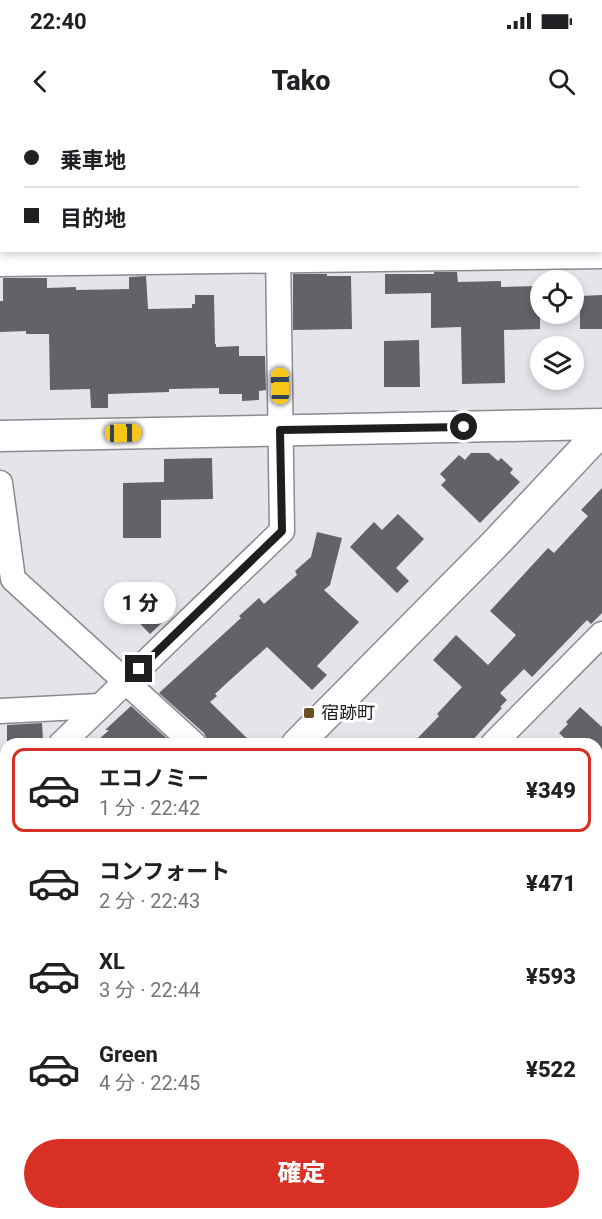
<!DOCTYPE html>
<html lang="ja">
<head>
<meta charset="utf-8">
<style>
  body { margin:0; font-family:Roboto,"Noto Sans JP",sans-serif; background:#f2f2f2; color:#202124; height:100vh; display:flex; flex-direction:column; font-size:22px; white-space:nowrap }
  * { box-sizing:border-box; margin:0 }
  p { font-size:20px; color:#757577 }
  .icon { flex:none; width:33px; height:33px; fill:none; stroke:currentColor; stroke-width:2; stroke-linecap:round; stroke-linejoin:round }
  .map { position:relative; flex:1; overflow:hidden }
  .details { position:absolute; left:0px; top:618px; width:603px; height:482px; display:flex; flex-direction:column; background:#fff; border-radius:18px 18px 0 0; box-shadow:0 3px 9px #0003 }
  .details>* { flex:none }
  .top-card { position:absolute; left:0px; top:0px; width:603px; height:132px; box-shadow:0 3px 9px #0003; display:grid; align-content:center; height:132px; padding:0 24px; background:#fff }
  .fabs { position:absolute; left:530px; top:150px; display:grid; gap:12px }
  .fabs a { display:grid; place-items:center; width:54px; height:54px; border-radius:50%; background:#fff; box-shadow:0 3px 9px #0003; font-size:30px }
  .end { position:absolute; width:27px; height:27px; margin:-14px; border:8px solid #1e1d1f; background:#fff; box-shadow:0 0 0 3px #fff }
  .from { border-radius:50% }
  .bubble { position:absolute; height:42px; border-radius:21px; background:#fff; box-shadow:0 3px 9px #0003; font-size:20px; font-weight:800; line-height:42px; text-align:center }
  .car { position:absolute; width:18px; height:36px; margin:-18px -9px; border-radius:8px; box-shadow:0 0 4px 2px #0007; background:linear-gradient(#f5c518 24%,#345 0 40%,#f5c518 0 76%,#345 0 86%,#f5c518 0) }
  .top-card b { display:flex; align-items:center; gap:21px; height:57px; font-size:22px }
  .top-card b+b { border-top:2px solid #e0e0e0 }
  .top-card i { width:15px; height:15px; background:#202124 }
  ul { padding:10px 0 0; list-style:none }
  li { display:flex; align-items:center; gap:18px; height:84px; margin:0 12px 9px; padding:0 12px; border:3px solid transparent; border-radius:12px }
  li div { flex:1 }
  li b { display:block; font-size:22px }
  li em { font-style:normal; font-weight:800 }
  li.on { border-color:#d93025 }
  li>.icon { width:54px; height:54px; stroke-width:1.5 }
  .action { display:flex; gap:12px; margin-top:auto; padding:12px 24px }
  .action a { flex:1; height:69px; border-radius:36px; background:#d93025; color:#fff; font-size:24px; font-weight:800; line-height:69px; text-align:center }
  .status { display:flex; justify-content:space-between; align-items:center; height:42px; padding:0 30px; background:#fff; direction:ltr }
  .status svg { height:16px; fill:currentColor }
  header { display:flex; justify-content:space-between; align-items:center; height:78px; padding:0 24px; background:#fff; font-size:27px; font-weight:800 }
  .map>svg:first-child { display:block }
  .building { fill:#646268 }
  .lines { fill:none; stroke-linecap:round; stroke-linejoin:round }
  .minor-casing { stroke:#8c8a90; stroke-width:27 }
  .tertiary-casing { stroke:#8c8a90; stroke-width:33 }
  .minor { stroke:#fff; stroke-width:24 }
  .tertiary { stroke:#fff; stroke-width:30 }
  .route { stroke:#1e1d1f; stroke-width:8 }
  .poi-dot { fill:#6a5122; stroke:#fff; stroke-width:2 }
  .labels { text-anchor:middle; stroke-width:6; stroke-linejoin:round; paint-order:stroke }
  .poi-label { font-size:18px; fill:#1e1d1f; stroke:#fff; text-anchor:start }
</style>
</head>
<body>
<div class="status"><b>22:40</b><svg viewBox="0 0 49 12"><path d="M0 12V9h3v3zM5 12V6h3v6zM10 12V3h3v9zM15 12V0h3v12zM26 1h20v11H26zM47 4h2v5h-2z"/></svg></div>
<header><svg class="icon" aria-label="back" viewBox="0 0 24 24"><path d="M15 5l-7 7 7 7"/></svg>Tako<svg class="icon" aria-label="search" viewBox="0 0 24 24"><circle cx="10" cy="10" r="6"/><path d="M15 15l6 6"/></svg></header>
<div class="map">
<svg width="602" height="1099" viewBox="0 0 602 1099">
  <rect width="100%" height="100%" fill="#e6e4ea"/>
  <g class="building">
    <path d="M434,152H457L458,162L501,161V167L540,166V209L504,210L505,263L462,264L461,207L431,208V173L385,174V154H434Z"/>
    <path d="M293,154H327V156H351L352,209L293,210Z"/>
    <path d="M146,156L148,189L192,188V184H195V175H214L215,224H216V227L239,226V236H265L266,270L259,271V280L242,281V274H219V268L169,269V272L108,274V288H91L90,269L50,270L49,214H26V211L0,212V181H3V158H47V168L76,167V170L129,169V157Z"/>
    <path d="M602,175V209H580V176Z"/>
    <path d="M419,220L420,267H384V221Z"/>
    <path d="M471,333H489L498,341L501,338L513,349L510,353L520,362L480,403L441,365L446,360L440,354L459,335L465,340Z"/>
    <path d="M212,338L213,379L161,380V418H123V363L164,362V339Z"/>
    <path d="M602,368V493L591,504L587,500L532,557L524,549L500,573L507,580L500,587L502,588L469,624H412L439,596L437,594L462,567L433,540L456,515L488,545L516,515L490,491L548,428L554,433L588,396L581,390Z"/>
    <path d="M398,394L424,419L396,448L409,461L397,473L350,427L374,402L382,410Z"/>
    <path d="M317,412L342,418L330,465L324,470L359,502L317,546L327,555L312,570L267,527L229,561L215,574L217,576L210,582L253,624H208L207,619L204,613L159,573L241,498L239,496L259,478L264,484L297,455L295,451L311,437Z"/>
    <path d="M143,471L168,497L150,514L125,488Z"/>
    <path d="M131,586L173,624H94L109,610H105Z"/>
    <path d="M580,587L602,607V630L597,624L589,618L584,624H571L559,613L568,604L566,602Z"/>
    <path d="M42,603L43,620L7,621V605Z"/>
  </g>
  <g class="lines">
    <g class="minor-casing">
      <g id="minor">
        <path d="M277,0V2"/>
        <path d="M0,7H2"/>
        <path d="M0,144L602,136"/>
        <path d="M0,363L13,459L194,624"/>
        <path d="M0,591L100,586"/>
        <path d="M61,624L282,411L278,130"/>
        <path d="M493,624L602,514"/>
        <path d="M0,682L6,676"/>
        <path d="M597,701L602,695"/>
        <path d="M597,879L602,873"/>
        <path d="M597,984L602,989"/>
        <path d="M0,1040L6,1045"/>
        <path d="M60,1094L66,1099"/>
        <path d="M17,1099L22,1094"/>
        <path d="M212,1099L218,1094"/>
        <path d="M395,1099L400,1094"/>
      </g>
    </g>
    <g class="tertiary-casing">
      <g id="tertiary">
        <path d="M0,316L602,304"/>
        <path d="M297,624L494,425L602,310"/>
        <path d="M0,905L6,900"/>
      </g>
    </g>
    <use href="#minor" class="minor"/>
    <use href="#tertiary" class="tertiary"/>
  </g>
  <g class="lines">
    <path class="route" d="M139,549L282,411L280,310L464,307"/>
  </g>
  <rect class="poi-dot" x="303" y="587" width="12" height="12" rx="3"/>
  <g class="labels">
    <g class="poi-label">
      <text x="321" y="599">宿跡町</text>
    </g>
  </g>
</svg>
<div class="fabs">
<a><svg class="icon" aria-label="locate" viewBox="0 0 24 24"><circle cx="12" cy="12" r="6"/><path d="M12 2v4M12 18v4M2 12h4M18 12h4"/></svg></a>
<a><svg class="icon" aria-label="layers" viewBox="0 0 24 24"><path d="M12 4l9 5-9 5-9-5zM3 14l9 5 9-5"/></svg></a>
</div>
<i class="end from" style="left:464px;top:307px"></i>
<i class="end" style="left:139px;top:549px"></i>
<div class="bubble" style="left:104px;top:462px;width:72px">1 分</div>
<i class="car" style="left:280px;top:266px;rotate:359deg"></i>
<i class="car" style="left:123px;top:313px;rotate:89deg"></i>
<div class="top-card">
<b><i class="from"></i>乗車地</b>
<b><i></i>目的地</b>
</div>
<section class="details">
<ul>
<li class="on"><svg class="icon" aria-label="car" viewBox="0 0 24 24"><path d="M5 17H2v-5l4-1 3-4h7l3 4 3 1v5h-3M9 17h6M6 11h13"/><circle cx="7" cy="17" r="2"/><circle cx="17" cy="17" r="2"/></svg><div><b>エコノミー</b><p>1 分 · 22:42</p></div><em>¥349</em></li>
<li><svg class="icon" aria-label="car" viewBox="0 0 24 24"><path d="M5 17H2v-5l4-1 3-4h7l3 4 3 1v5h-3M9 17h6M6 11h13"/><circle cx="7" cy="17" r="2"/><circle cx="17" cy="17" r="2"/></svg><div><b>コンフォート</b><p>2 分 · 22:43</p></div><em>¥471</em></li>
<li><svg class="icon" aria-label="car" viewBox="0 0 24 24"><path d="M5 17H2v-5l4-1 3-4h7l3 4 3 1v5h-3M9 17h6M6 11h13"/><circle cx="7" cy="17" r="2"/><circle cx="17" cy="17" r="2"/></svg><div><b>XL</b><p>3 分 · 22:44</p></div><em>¥593</em></li>
<li><svg class="icon" aria-label="car" viewBox="0 0 24 24"><path d="M5 17H2v-5l4-1 3-4h7l3 4 3 1v5h-3M9 17h6M6 11h13"/><circle cx="7" cy="17" r="2"/><circle cx="17" cy="17" r="2"/></svg><div><b>Green</b><p>4 分 · 22:45</p></div><em>¥522</em></li>
</ul>
<div class="action"><a>確定</a></div>
</section>
</div>
</body>
</html>
